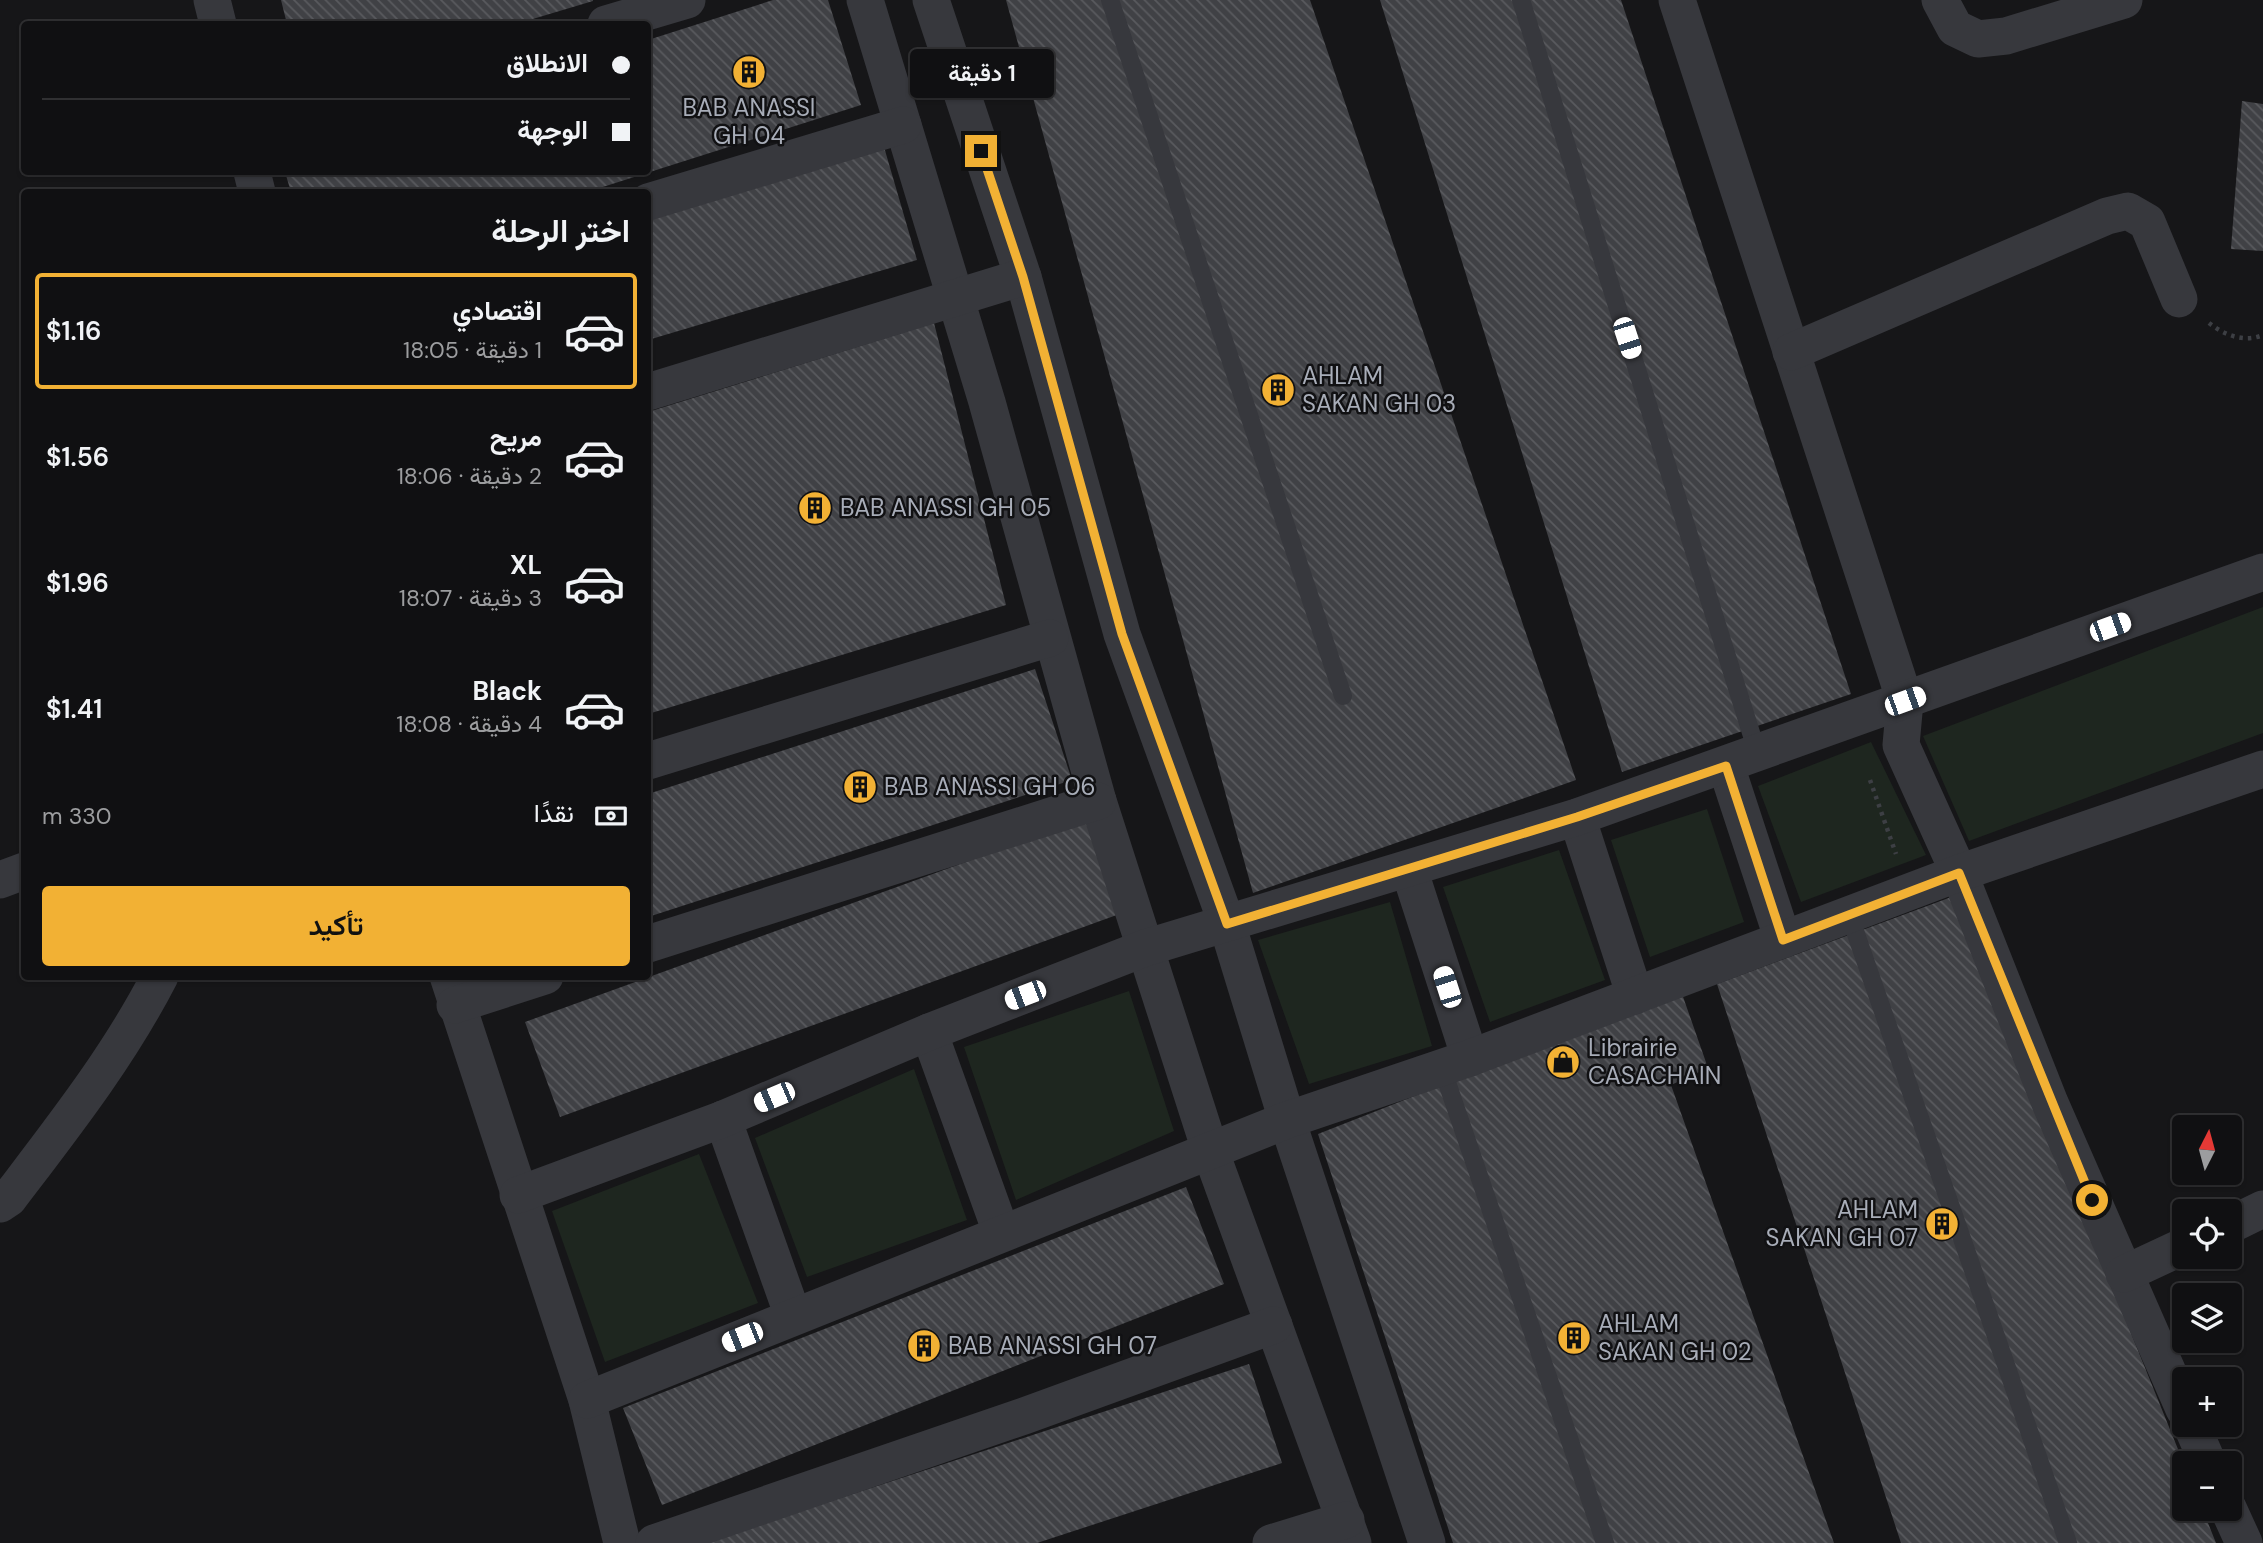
<!DOCTYPE html>
<html lang="ar">
<head>
<meta charset="utf-8">
<style>
  body { margin:0; font-family:"DM Sans",Vazirmatn,sans-serif; background:#19191b; color:#f1f3f6; direction:rtl; height:100vh; display:flex; flex-direction:column; font-size:26px; white-space:nowrap }
  * { box-sizing:border-box; margin:0 }
  p { font-size:23px; color:#9c9d9f }
  .icon { flex:none; width:38px; height:38px; fill:none; stroke:currentColor; stroke-width:2; stroke-linecap:round; stroke-linejoin:round }
  .map { position:relative; flex:1; overflow:hidden; direction:ltr }
  .drawer { position:absolute; left:21px; top:189px; width:630px; height:791px; display:flex; flex-direction:column; background:#101012; border-radius:7px; box-shadow:0 2px 5px #0004,0 0 0 2px #303032; direction:rtl }
  .drawer>* { flex:none }
  .guide { position:absolute; left:21px; top:21px; width:630px; height:154px; border-radius:7px; box-shadow:0 2px 5px #0004,0 0 0 2px #303032; direction:rtl; display:grid; align-content:center; height:154px; padding:0 21px; background:#101012 }
  .needle { width:46px; rotate:6deg }
  .controls { position:absolute; left:2172px; top:1115px; display:grid; gap:14px }
  .controls a { display:grid; place-items:center; width:70px; height:70px; border-radius:7px; background:#101012; box-shadow:0 2px 5px #0004,0 0 0 2px #303032; font-size:35px }
  .end { position:absolute; width:32px; height:32px; margin:-16px; border:9px solid #f2b134; background:#111; box-shadow:0 0 0 4px #111 }
  .from { border-radius:50% }
  .bubble { position:absolute; height:49px; border-radius:7px; background:#101012; box-shadow:0 2px 5px #0004,0 0 0 2px #303032; font-size:23px; font-weight:600; line-height:49px; text-align:center; direction:rtl }
  .car { position:absolute; width:21px; height:42px; margin:-21px -10px; border-radius:9px; box-shadow:0 0 5px 2px #0007; background:linear-gradient(#fff 24%,#345 0 40%,#fff 0 76%,#345 0 86%,#fff 0) }
  .guide b { display:flex; align-items:center; gap:24px; height:66px; font-size:26px }
  .guide b+b { border-top:2px solid #303032 }
  .guide i { width:18px; height:18px; background:#f1f3f6 }
  ul { padding:0; list-style:none }
  li { display:flex; align-items:center; gap:21px; height:116px; margin:0 14px 10px; padding:0 7px; border:4px solid transparent; border-radius:7px }
  li div { flex:1 }
  li b { display:block; font-size:26px }
  li em { font-style:normal; font-weight:600 }
  li.on { border-color:#f2b134 }
  li>.icon { width:63px; height:63px; stroke-width:1.5 }
  h2 { padding:0 21px; font-size:32px; line-height:84px }
  .pay { display:flex; align-items:center; gap:18px; height:77px; padding:0 21px; font-size:26px }
  .pay p { margin-inline-start:auto }
  .action { display:flex; gap:14px; margin-top:auto; padding:14px 21px }
  .action a { flex:1; height:80px; border-radius:7px; background:#f2b134; color:#111; font-size:28px; font-weight:600; line-height:80px; text-align:center }
  .map>svg:first-child { display:block }
  .green { fill:#1e261f }
  .building { fill:url(#building-back-hatch) }
  .lines { fill:none; stroke-linecap:round; stroke-linejoin:round }
  .path { stroke:#3d3f44; stroke-width:4.5; stroke-dasharray:3.5 5; stroke-linecap:butt }
  .service { stroke:#37383d; stroke-width:18 }
  .minor { stroke:#37383d; stroke-width:37 }
  .route { stroke:#f2b134; stroke-width:9 }
  .labels { text-anchor:middle; stroke-width:5; stroke-linejoin:round; paint-order:stroke }
  .poi-label { font-size:24px; fill:#a8adb8; stroke:#111113; text-anchor:start }
</style>
</head>
<body>
<div class="map">
<svg width="2263" height="1543" viewBox="0 0 2263 1543">
  <defs>
    <pattern id="building-back-hatch" width="6" height="6" patternUnits="userSpaceOnUse" patternTransform="scale(1.75)"><rect width="6" height="6" fill="#404145"/><path d="M-1 5l2 2M0 0l6 6M5-1l2 2" fill="none" stroke="#595a5e"/></pattern>
  </defs>
  <rect width="100%" height="100%" fill="#161618"/>
  <g class="green">
    <path d="M2263,607V733L1969,841L1923,736Z"/>
    <path d="M1871,742L1926,855L1801,902L1758,786Z"/>
    <path d="M1707,809L1744,922L1650,957L1611,840Z"/>
    <path d="M1559,850L1605,980L1490,1022L1443,887Z"/>
    <path d="M1390,902L1432,1046L1309,1084L1258,940Z"/>
    <path d="M1129,991L1174,1131L1016,1200L964,1047Z"/>
    <path d="M914,1069L967,1220L807,1277L755,1138Z"/>
    <path d="M699,1154L758,1303L605,1362L552,1211Z"/>
  </g>
  <g class="building">
    <path d="M281,0H593V1L516,24H287Z"/>
    <path d="M773,0H828L861,105L587,192H291L285,172H648V40Z"/>
    <path d="M1006,0H1310L1576,780L1253,893Z"/>
    <path d="M1380,0H1621L1851,694L1622,772Z"/>
    <path d="M2242,101L2263,104V251L2231,249Z"/>
    <path d="M884,147L917,260L648,340V217Z"/>
    <path d="M934,323L1006,605L648,714V412Z"/>
    <path d="M1035,669L1072,780L648,917V794Z"/>
    <path d="M1090,817L1125,912L560,1117L525,1022Z"/>
    <path d="M1954,896L2184,1464V1508H2202L2216,1543H1901L1717,984Z"/>
    <path d="M1681,991L1708,1068L1671,1085L1834,1543H1453L1318,1134Z"/>
    <path d="M1186,1187L1224,1284L662,1505L623,1408Z"/>
    <path d="M1249,1364L1282,1463L1037,1543H703Z"/>
  </g>
  <g class="lines">
    <g class="path">
      <path d="M2209,323C2224,335 2244,343 2263,335"/>
      <path d="M1870,780L1896,854"/>
    </g>
    <g class="service">
      <path d="M1110,0L1343,696"/>
      <path d="M1521,0L1758,755"/>
      <path d="M1849,914L2068,1543"/>
      <path d="M1442,1068L1605,1543"/>
    </g>
    <g class="minor">
      <path d="M212,0L218,24"/>
      <path d="M865,0L987,402L1098,801L1210,1150L1353,1543"/>
      <path d="M931,0L1023,277L1122,634L1227,924L1287,1120L1427,1543"/>
      <path d="M1677,0L1905,701L1901,745L1959,873L2050,1103L2184,1409"/>
      <path d="M1940,0L1955,28L1978,39L2006,36L2124,0"/>
      <path d="M606,24L687,0"/>
      <path d="M252,172L257,192"/>
      <path d="M648,202L903,125"/>
      <path d="M1791,352L2107,216L2128,211L2147,222L2179,299"/>
      <path d="M648,392L1023,277"/>
      <path d="M648,761L1050,638"/>
      <path d="M1726,766L1783,940"/>
      <path d="M1577,817L1635,996"/>
      <path d="M1409,869L1470,1058"/>
      <path d="M0,880L24,871"/>
      <path d="M648,944L1098,801"/>
      <path d="M448,976L587,1400L622,1543"/>
      <path d="M455,1005L545,976"/>
      <path d="M929,1032L1001,1232"/>
      <path d="M723,1119L793,1316"/>
      <path d="M518,1195L723,1119L929,1032L1145,948L1577,817L2263,572"/>
      <path d="M0,1204L9,1198C63,1127 119,1056 160,976"/>
      <path d="M2230,1225L2263,1209"/>
      <path d="M2124,1274L2184,1246"/>
      <path d="M587,1400L1287,1120L1470,1058L1959,873L2263,769"/>
      <path d="M2191,1424L2208,1463"/>
      <path d="M2228,1508L2244,1543"/>
      <path d="M654,1543L1024,1416L1274,1325"/>
      <path d="M1271,1543L1346,1520"/>
    </g>
  </g>
  <g class="lines">
    <path class="route" d="M981,151L1023,277L1122,634L1227,924L1577,817L1726,766L1783,940L1959,873L2092,1200"/>
  </g>
  <defs>
    <g id="building-disc" transform="scale(1.75)"><circle r="9.5" fill="#f2b134" stroke="#111113"/><path d="M-4-6H4V6H1V3H-1V6H-4ZM-2.5-4.3h1.7v1.8h-1.7ZM.8-4.3h1.7v1.8H.8ZM-2.5-1h1.7V.8h-1.7ZM.8-1h1.7V.8H.8Z" fill="#111"/></g>
    <g id="shop-disc" transform="scale(1.75)"><circle r="9.5" fill="#f2b134" stroke="#111113"/><path d="M-5-2.5h2.3a2.7 3.5 0 0 1 5.4 0H5L5.5 6h-11ZM-1.5-2.5h3a1.5 2.3 0 0 0-3 0Z" fill="#111"/></g>
  </defs>
  <g fill-rule="evenodd">
    <use href="#building-disc" x="749" y="72"/>
    <use href="#building-disc" x="1278" y="390"/>
    <use href="#building-disc" x="815" y="508"/>
    <use href="#building-disc" x="860" y="787"/>
    <use href="#shop-disc" x="1563" y="1062"/>
    <use href="#building-disc" x="1942" y="1224"/>
    <use href="#building-disc" x="1574" y="1338"/>
    <use href="#building-disc" x="924" y="1346"/>
  </g>
  <g class="labels">
    <g class="poi-label">
      <text x="749" y="116" text-anchor="middle">BAB ANASSI<tspan x="749" dy="28">GH 04</tspan></text>
      <text x="1302" y="384">AHLAM<tspan x="1302" dy="28">SAKAN GH 03</tspan></text>
      <text x="840" y="516">BAB ANASSI GH 05</text>
      <text x="884" y="795">BAB ANASSI GH 06</text>
      <text x="1588" y="1056">Librairie<tspan x="1588" dy="28">CASACHAIN</tspan></text>
      <text x="1918" y="1218" text-anchor="end">AHLAM<tspan x="1918" dy="28">SAKAN GH 07</tspan></text>
      <text x="1598" y="1332">AHLAM<tspan x="1598" dy="28">SAKAN GH 02</tspan></text>
      <text x="948" y="1354">BAB ANASSI GH 07</text>
    </g>
  </g>
</svg>
<div class="controls">
<a><svg class="needle" viewBox="-14 -14 28 28"><path d="M0-13l5 13h-10z" fill="#e53935"/><path d="M0 13l5-13h-10z" fill="#9c9d9f"/></svg></a>
<a><svg class="icon" aria-label="locate" viewBox="0 0 24 24"><circle cx="12" cy="12" r="6"/><path d="M12 2v4M12 18v4M2 12h4M18 12h4"/></svg></a>
<a><svg class="icon" aria-label="layers" viewBox="0 0 24 24"><path d="M12 4l9 5-9 5-9-5zM3 14l9 5 9-5"/></svg></a>
<a>+</a>
<a>−</a>
</div>
<i class="end from" style="left:2092px;top:1200px"></i>
<i class="end" style="left:981px;top:151px"></i>
<div class="bubble" style="left:910px;top:49px;width:144px">1 دقيقة</div>
<i class="car" style="left:1627px;top:338px;rotate:162deg"></i>
<i class="car" style="left:2110px;top:627px;rotate:70deg"></i>
<i class="car" style="left:1905px;top:701px;rotate:70deg"></i>
<i class="car" style="left:1447px;top:987px;rotate:342deg"></i>
<i class="car" style="left:1025px;top:995px;rotate:249deg"></i>
<i class="car" style="left:774px;top:1097px;rotate:247deg"></i>
<i class="car" style="left:742px;top:1337px;rotate:248deg"></i>
<div class="guide">
<b><i class="from"></i>الانطلاق</b>
<b><i></i>الوجهة</b>
</div>
<section class="drawer">
<h2>اختر الرحلة</h2>
<ul>
<li class="on"><svg class="icon" aria-label="car" viewBox="0 0 24 24"><path d="M5 17H2v-5l4-1 3-4h7l3 4 3 1v5h-3M9 17h6M6 11h13"/><circle cx="7" cy="17" r="2"/><circle cx="17" cy="17" r="2"/></svg><div><b>اقتصادي</b><p>1 دقيقة · 18:05</p></div><em>$1.16</em></li>
<li><svg class="icon" aria-label="car" viewBox="0 0 24 24"><path d="M5 17H2v-5l4-1 3-4h7l3 4 3 1v5h-3M9 17h6M6 11h13"/><circle cx="7" cy="17" r="2"/><circle cx="17" cy="17" r="2"/></svg><div><b>مريح</b><p>2 دقيقة · 18:06</p></div><em>$1.56</em></li>
<li><svg class="icon" aria-label="car" viewBox="0 0 24 24"><path d="M5 17H2v-5l4-1 3-4h7l3 4 3 1v5h-3M9 17h6M6 11h13"/><circle cx="7" cy="17" r="2"/><circle cx="17" cy="17" r="2"/></svg><div><b>XL</b><p>3 دقيقة · 18:07</p></div><em>$1.96</em></li>
<li><svg class="icon" aria-label="car" viewBox="0 0 24 24"><path d="M5 17H2v-5l4-1 3-4h7l3 4 3 1v5h-3M9 17h6M6 11h13"/><circle cx="7" cy="17" r="2"/><circle cx="17" cy="17" r="2"/></svg><div><b>Black</b><p>4 دقيقة · 18:08</p></div><em>$1.41</em></li>
</ul>
<div class="pay"><svg class="icon" aria-label="cash" viewBox="0 0 24 24"><path d="M3 7h18v10H3z"/><circle cx="12" cy="12" r="2"/></svg>نقدًا<p>330 m</p></div>
<div class="action"><a>تأكيد</a></div>
</section>
</div>
</body>
</html>
